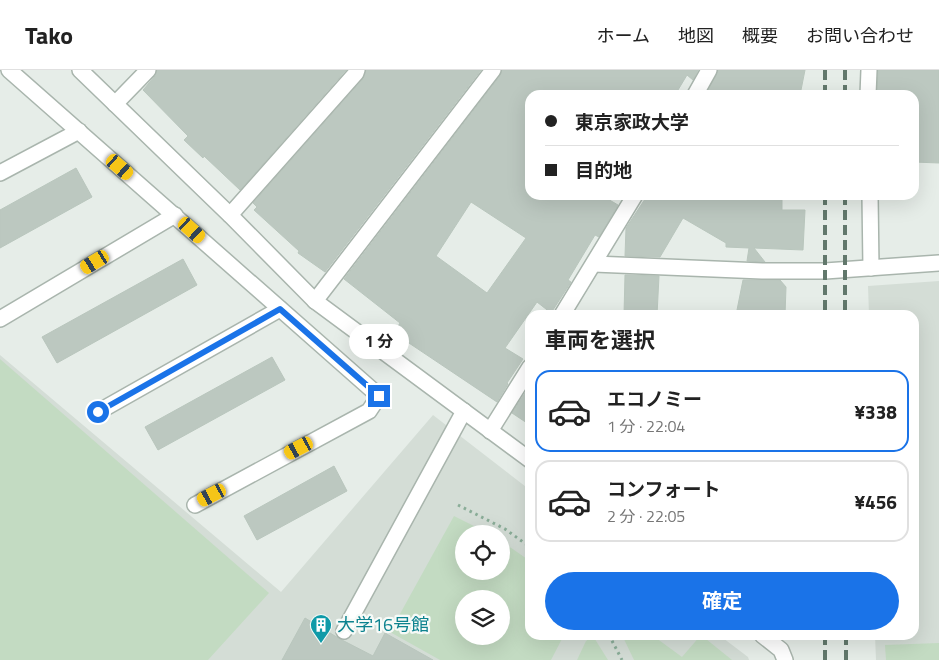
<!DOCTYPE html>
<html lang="ja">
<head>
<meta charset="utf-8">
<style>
  body { margin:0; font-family:"Titillium Web","Noto Sans JP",sans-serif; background:#f2f2f2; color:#222; height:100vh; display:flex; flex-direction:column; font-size:19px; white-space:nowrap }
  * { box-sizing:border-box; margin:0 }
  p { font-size:16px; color:#767676 }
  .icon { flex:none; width:28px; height:28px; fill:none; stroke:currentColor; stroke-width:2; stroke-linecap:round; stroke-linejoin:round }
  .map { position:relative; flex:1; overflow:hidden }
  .panel { position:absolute; left:525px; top:240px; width:394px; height:330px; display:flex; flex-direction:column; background:#fff; border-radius:15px; box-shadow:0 5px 20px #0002 }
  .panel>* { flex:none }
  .guide { position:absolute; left:525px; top:20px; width:394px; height:110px; border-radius:15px; box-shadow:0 5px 20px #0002; display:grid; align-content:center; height:110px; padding:0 20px; background:#fff }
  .fabs { position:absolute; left:455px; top:455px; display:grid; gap:10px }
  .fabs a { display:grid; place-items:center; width:55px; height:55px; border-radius:50%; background:#fff; box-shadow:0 5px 20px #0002; font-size:25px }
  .end { position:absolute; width:22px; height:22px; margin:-11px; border:6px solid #1a73e8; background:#fff; box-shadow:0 0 0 2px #fff }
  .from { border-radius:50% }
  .bubble { position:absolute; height:35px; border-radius:18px; background:#fff; box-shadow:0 5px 20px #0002; font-size:16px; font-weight:700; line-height:35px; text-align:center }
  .car { position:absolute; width:15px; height:30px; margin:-15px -8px; border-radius:6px; box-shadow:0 0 4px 1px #0007; background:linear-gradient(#f5c518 24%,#345 0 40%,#f5c518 0 76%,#345 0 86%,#f5c518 0) }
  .guide b { display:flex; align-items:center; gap:18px; height:48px; font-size:19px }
  .guide b+b { border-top:1px solid #e0e0e0 }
  .guide i { width:12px; height:12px; background:#222 }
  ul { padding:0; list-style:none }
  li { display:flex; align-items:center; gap:15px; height:82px; margin:0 10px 8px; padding:0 10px; border:2px solid #e0e0e0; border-radius:15px }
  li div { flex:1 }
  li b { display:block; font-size:19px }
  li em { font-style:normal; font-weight:700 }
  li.selected { border-color:#1a73e8 }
  li>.icon { width:45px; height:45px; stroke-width:1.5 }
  h2 { padding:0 20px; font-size:22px; line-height:60px }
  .button { display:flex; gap:10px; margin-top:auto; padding:10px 20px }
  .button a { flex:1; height:58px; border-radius:30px; background:#1a73e8; color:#fff; font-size:20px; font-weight:700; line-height:58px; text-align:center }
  header { display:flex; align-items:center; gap:30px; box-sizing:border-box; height:70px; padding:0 25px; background:#fff; border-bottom:1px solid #e0e0e0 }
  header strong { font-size:24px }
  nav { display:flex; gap:28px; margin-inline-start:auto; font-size:18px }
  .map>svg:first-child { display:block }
  .built { fill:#d4ddd6; fill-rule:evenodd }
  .green { fill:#c3dbc2; fill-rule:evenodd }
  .building { fill:#bcc8c0; stroke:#b9c6bd; fill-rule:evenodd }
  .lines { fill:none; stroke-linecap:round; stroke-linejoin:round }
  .service-casing { stroke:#a9b5ad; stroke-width:18 }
  .minor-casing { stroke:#a9b5ad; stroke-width:18 }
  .path { stroke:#8aad98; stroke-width:3; stroke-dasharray:2.5 4; stroke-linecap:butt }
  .service { stroke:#fff; stroke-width:15 }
  .minor { stroke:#fff; stroke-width:15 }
  .rail { stroke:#62786c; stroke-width:4; stroke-dasharray:10 5; stroke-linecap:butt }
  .route { stroke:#1a73e8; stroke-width:6 }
  .labels { text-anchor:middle; stroke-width:4.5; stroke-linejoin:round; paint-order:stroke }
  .culture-label { font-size:18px; fill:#0d838f; stroke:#f6faf7; text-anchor:start }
</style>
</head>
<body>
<header>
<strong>Tako</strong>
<nav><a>ホーム</a><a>地図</a><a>概要</a><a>お問い合わせ</a></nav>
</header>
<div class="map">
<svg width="939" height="590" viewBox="0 0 939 590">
  <rect width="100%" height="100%" fill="#e6ede8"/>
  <g class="built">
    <path d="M939,211V590H876L875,565H914V245H869L868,216Z"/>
    <path d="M0,285L281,522L433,345L530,420V565H719L748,587L749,590H0ZM464,464H501V501H464ZM464,529H501V566H464Z"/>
  </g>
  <g class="green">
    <path d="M0,289L269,523L208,590H0Z"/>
    <path d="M454,446L490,464H464V501H501V471L530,491V565H564L551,590H440L390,562ZM464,529H501V566H464Z"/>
    <path d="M622,565H652L682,587L701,565L732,590H634Z"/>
    <path d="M593,566L608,590H577L586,571Z"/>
    <path d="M939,573V590H886L885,575Z"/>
  </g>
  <g class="building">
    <path d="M157,0H346L240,120L204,86L203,88L184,70L188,66L143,20L155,6Z"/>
    <path d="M366,0H481L325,202L298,183L299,181L254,140L257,137L253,133L363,9Z"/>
    <path d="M502,0H698L693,10L687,5L675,25H530V125H601L618,135L599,167L595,165L568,210L571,212L551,243L537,232L505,278L523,289L507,313L508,314L497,332L394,263L400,253L344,209L500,6ZM471,132L526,168L487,223L436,186Z"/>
    <path d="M718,0H805L800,25H715L708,20Z"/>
    <path d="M878,0H939V93L914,92V25H877Z"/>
    <path d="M76,98L92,127L0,178V140Z"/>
    <path d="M644,125H734L782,129V140H805L803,180L754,178L765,192L747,191L749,178L726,177V173L683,148L660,187L625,186L626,158L647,126Z"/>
    <path d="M183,189L197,215L57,293L42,267Z"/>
    <path d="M625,205L659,206L657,245H624Z"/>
    <path d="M743,210H780L786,217L785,245H736Z"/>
    <path d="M272,287L285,310L158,380L145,357Z"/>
    <path d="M525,323L530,325V355L512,343Z"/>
    <path d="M334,396L347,421L257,470L244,446Z"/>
    <path d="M305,548L340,569L373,586L385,563L433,590H282Z"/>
  </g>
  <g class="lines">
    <g class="service-casing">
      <g id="service">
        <path d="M9,0L379,326L369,341L195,435"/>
        <path d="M868,25L869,0"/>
        <path d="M115,34L148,0"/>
        <path d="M0,103L79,61"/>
        <path d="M870,125L871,198"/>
        <path d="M230,145L356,3L357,0"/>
        <path d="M315,231L493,0"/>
        <path d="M0,249L175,145"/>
        <path d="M98,342L280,239"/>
        <path d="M344,561L464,341"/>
      </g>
    </g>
    <g class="minor-casing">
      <g id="minor">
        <path d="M80,0L230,145L315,231L530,390"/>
        <path d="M695,25L709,0"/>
        <path d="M594,194L762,201H825L939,193"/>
        <path d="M562,245L635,125"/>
        <path d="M490,361L530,297"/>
        <path d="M762,565L781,580L785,590"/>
      </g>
    </g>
    <g class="path">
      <path d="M458,435L505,459L530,477"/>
      <path d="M609,565L622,590"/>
    </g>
    <use href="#service" class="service"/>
    <use href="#minor" class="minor"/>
    <g class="rail">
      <path d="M825,0V25"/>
      <path d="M845,0V25"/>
      <path d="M825,125V245"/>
      <path d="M845,125V245"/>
      <path d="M846,565V590"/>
      <path d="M825,590V565"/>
    </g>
  </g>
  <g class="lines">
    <path class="route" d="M98,342L280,239L379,326"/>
  </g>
  <defs>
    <g id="building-pin" transform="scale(1.125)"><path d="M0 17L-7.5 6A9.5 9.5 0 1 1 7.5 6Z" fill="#0f9aa8" stroke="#f6faf7"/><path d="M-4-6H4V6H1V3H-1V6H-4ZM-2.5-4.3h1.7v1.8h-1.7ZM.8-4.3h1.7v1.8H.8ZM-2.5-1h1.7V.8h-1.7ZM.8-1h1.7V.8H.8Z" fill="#fff"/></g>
  </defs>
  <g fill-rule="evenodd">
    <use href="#building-pin" x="321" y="555"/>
  </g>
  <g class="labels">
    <g class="culture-label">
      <text x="337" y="561">大学16号館</text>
    </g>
  </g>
</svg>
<div class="fabs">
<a><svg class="icon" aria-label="locate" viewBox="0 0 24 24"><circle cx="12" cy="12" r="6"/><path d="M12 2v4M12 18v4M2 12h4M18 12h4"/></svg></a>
<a><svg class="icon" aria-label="layers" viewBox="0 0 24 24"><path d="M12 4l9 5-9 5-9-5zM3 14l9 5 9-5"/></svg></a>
</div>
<i class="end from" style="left:98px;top:342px"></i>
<i class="end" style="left:379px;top:326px"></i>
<div class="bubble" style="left:349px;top:254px;width:60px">1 分</div>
<i class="car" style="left:120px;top:97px;rotate:131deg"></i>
<i class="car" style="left:192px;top:160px;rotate:132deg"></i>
<i class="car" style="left:95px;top:192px;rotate:239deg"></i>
<i class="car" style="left:299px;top:378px;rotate:242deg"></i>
<i class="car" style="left:212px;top:425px;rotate:242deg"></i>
<div class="guide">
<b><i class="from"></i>東京家政大学</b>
<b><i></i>目的地</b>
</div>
<section class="panel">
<h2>車両を選択</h2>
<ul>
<li class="selected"><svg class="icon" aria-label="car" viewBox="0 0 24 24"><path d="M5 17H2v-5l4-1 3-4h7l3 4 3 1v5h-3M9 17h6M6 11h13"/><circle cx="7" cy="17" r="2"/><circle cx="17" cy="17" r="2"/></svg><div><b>エコノミー</b><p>1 分 · 22:04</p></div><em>¥338</em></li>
<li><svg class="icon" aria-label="car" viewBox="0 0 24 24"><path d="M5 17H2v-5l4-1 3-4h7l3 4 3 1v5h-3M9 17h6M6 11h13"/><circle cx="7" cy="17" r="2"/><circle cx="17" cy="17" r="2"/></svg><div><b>コンフォート</b><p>2 分 · 22:05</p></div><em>¥456</em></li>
</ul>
<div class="button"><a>確定</a></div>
</section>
</div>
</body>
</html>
